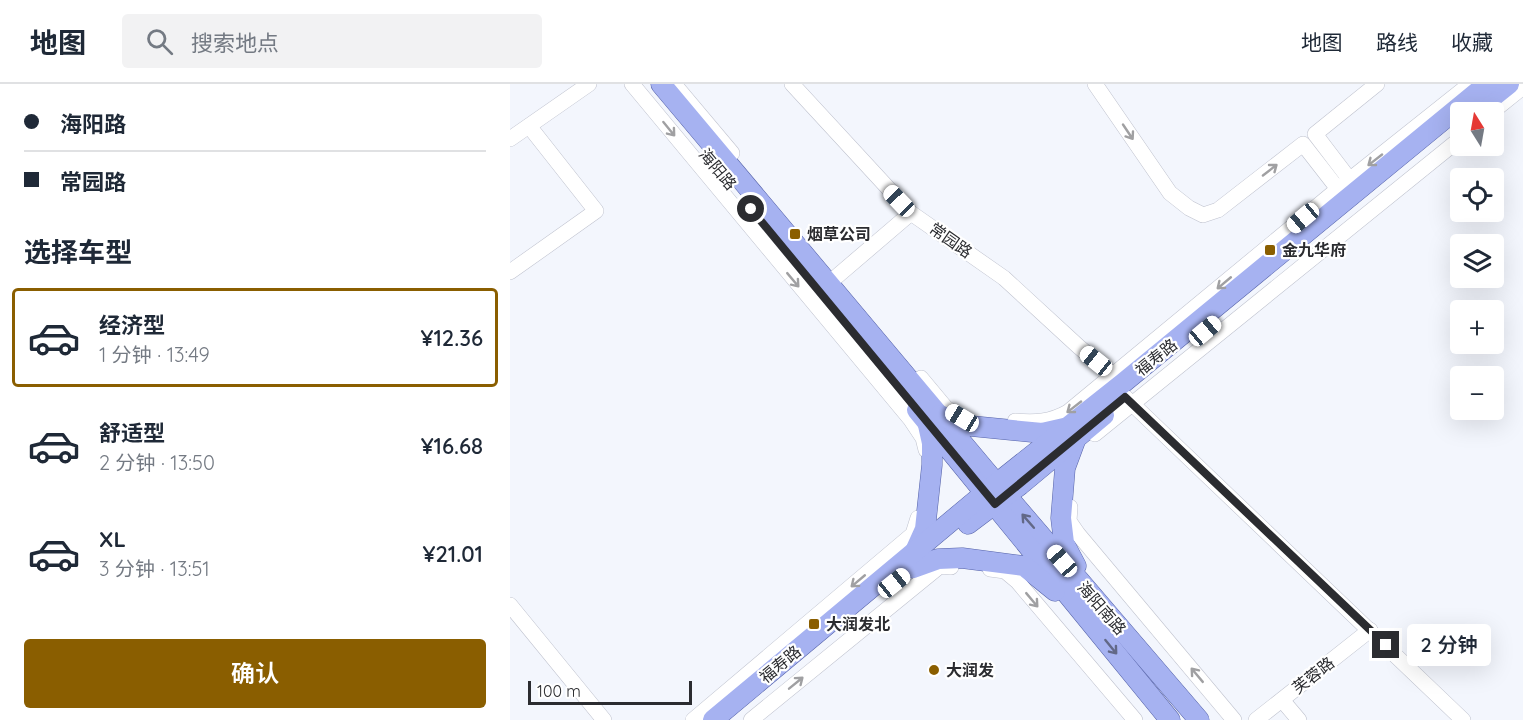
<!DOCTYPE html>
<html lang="zh">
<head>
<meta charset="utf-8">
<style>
  body { margin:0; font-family:Quicksand,"Noto Sans SC",sans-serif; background:#f2f2f3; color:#1f2937; height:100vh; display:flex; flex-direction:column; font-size:22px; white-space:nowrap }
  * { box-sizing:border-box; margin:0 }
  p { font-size:20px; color:#747a83 }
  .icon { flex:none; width:33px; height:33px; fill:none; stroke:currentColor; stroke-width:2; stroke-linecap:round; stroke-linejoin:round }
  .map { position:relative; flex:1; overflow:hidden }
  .sheet { display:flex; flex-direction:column; background:#fff; width:510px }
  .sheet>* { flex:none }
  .top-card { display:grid; align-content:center; height:132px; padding:0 24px; background:#fff }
  .needle { width:39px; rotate:349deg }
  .tools { position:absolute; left:940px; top:18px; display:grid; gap:12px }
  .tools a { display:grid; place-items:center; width:54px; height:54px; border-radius:6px; background:#fff; box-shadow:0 6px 24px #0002; font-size:30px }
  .scale { position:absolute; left:18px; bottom:15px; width:164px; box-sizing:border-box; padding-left:6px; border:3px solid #2b2c30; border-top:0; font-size:16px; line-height:21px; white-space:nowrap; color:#2b2c30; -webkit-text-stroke:4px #fff; paint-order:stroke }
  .end { position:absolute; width:27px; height:27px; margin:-14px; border:8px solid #2b2c30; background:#fff; box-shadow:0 0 0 3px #fff }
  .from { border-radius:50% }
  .bubble { position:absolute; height:42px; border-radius:6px; background:#fff; box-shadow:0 6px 24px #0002; font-size:20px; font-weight:600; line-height:42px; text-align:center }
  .car { position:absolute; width:18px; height:36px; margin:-18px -9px; border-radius:8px; box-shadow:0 0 4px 2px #0007; background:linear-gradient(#fff 24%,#345 0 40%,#fff 0 76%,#345 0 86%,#fff 0) }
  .top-card b { display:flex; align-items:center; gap:21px; height:57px; font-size:22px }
  .top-card b+b { border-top:2px solid #e0e1e3 }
  .top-card i { width:15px; height:15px; background:#1f2937 }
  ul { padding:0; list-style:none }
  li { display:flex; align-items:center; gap:18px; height:99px; margin:0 12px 9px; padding:0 12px; border:3px solid transparent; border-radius:6px }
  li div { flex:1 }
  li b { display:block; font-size:22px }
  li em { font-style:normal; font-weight:600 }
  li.on { border-color:#8a5e00 }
  li>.icon { width:54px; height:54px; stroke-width:1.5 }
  h2 { padding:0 24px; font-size:27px; line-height:72px }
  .button { display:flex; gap:12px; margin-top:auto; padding:12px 24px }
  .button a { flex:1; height:69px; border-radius:6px; background:#8a5e00; color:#fff; font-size:24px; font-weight:600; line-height:69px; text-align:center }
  header { display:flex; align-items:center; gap:36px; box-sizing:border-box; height:84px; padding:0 30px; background:#fff; border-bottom:2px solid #e0e1e3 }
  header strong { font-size:28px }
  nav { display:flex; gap:33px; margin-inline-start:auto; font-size:21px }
  .search { width:420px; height:54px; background:#f2f2f3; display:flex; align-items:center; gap:15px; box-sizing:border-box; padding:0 21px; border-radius:6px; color:#747a83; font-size:22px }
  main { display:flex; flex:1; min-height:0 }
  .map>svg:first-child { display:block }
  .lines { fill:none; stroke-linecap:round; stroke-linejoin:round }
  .minor-casing { stroke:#bfc2ce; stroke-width:16 }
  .major-casing { stroke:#5562a8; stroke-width:21 }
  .minor { stroke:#fff; stroke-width:15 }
  .major { stroke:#a6b2f1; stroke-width:20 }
  .oneway { stroke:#a0a0a2 }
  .oneway2 { stroke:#626887 }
  .route { stroke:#2b2c30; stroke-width:8 }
  .poi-dot { fill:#8a5e00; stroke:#fff; stroke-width:2 }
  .labels { text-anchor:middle; stroke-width:4.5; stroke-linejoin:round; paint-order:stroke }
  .street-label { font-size:16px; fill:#2b2c30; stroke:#fff }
  .poi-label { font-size:16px; font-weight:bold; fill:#2b2c30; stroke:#fff; text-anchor:start }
</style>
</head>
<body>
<header>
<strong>地图</strong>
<div class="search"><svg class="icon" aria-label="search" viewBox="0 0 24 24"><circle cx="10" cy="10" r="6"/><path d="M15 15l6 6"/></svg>搜索地点</div>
<nav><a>地图</a><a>路线</a><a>收藏</a></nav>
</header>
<main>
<section class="sheet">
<div class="top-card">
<b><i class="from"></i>海阳路</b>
<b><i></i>常园路</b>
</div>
<h2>选择车型</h2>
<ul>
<li class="on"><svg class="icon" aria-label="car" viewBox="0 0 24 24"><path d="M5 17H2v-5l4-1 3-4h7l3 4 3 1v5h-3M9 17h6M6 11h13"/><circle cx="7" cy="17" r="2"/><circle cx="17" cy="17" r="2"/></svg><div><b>经济型</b><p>1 分钟 · 13:49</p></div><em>¥12.36</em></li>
<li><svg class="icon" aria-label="car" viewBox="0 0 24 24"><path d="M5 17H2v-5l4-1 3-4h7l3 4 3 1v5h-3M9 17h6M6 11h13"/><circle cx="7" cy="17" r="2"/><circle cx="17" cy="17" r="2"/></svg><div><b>舒适型</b><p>2 分钟 · 13:50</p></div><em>¥16.68</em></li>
<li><svg class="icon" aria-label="car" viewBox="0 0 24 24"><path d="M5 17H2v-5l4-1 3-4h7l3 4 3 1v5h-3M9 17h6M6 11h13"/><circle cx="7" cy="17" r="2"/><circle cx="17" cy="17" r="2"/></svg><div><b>XL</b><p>3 分钟 · 13:51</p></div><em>¥21.01</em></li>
</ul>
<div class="button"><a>确认</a></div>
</section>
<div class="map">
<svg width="1013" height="636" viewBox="0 0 1013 636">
  <rect width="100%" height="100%" fill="#f3f6fd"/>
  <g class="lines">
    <g class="minor-casing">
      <g id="minor">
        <path d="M122,0L401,336L413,354L416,366"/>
        <path d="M164,0L222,69"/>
        <path d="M282,0L401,129L494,194L569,263L609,296"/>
        <path d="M585,0L660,109L679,124L693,131L708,126L793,60L828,105"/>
        <path d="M982,28L1013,3"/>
        <path d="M0,55L79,0"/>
        <path d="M840,96L805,50L867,0"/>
        <path d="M0,188L86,127L19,42"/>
        <path d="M325,194L401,129"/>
        <path d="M411,294L436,324L451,333"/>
        <path d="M615,313L953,636"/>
        <path d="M505,337C525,339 540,338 558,328L828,105L960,0"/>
        <path d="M585,350L951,54"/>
        <path d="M560,423L559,437L568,450L724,636"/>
        <path d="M480,485L495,487L507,497L625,636"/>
        <path d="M0,521L94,636"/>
        <path d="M772,616L789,636"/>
        <path d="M183,636L403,450L408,434"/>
        <path d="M241,636L430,482L441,483"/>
        <path d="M746,636L860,546"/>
      </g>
    </g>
    <g class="major-casing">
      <g id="major">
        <path d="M151,0L496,411L689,636"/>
        <path d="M964,28L999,0"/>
        <path d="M407,326L660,636"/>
        <path d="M430,331L451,341L532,349L554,344"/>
        <path d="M565,357L555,384L551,434L554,459L566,482"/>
        <path d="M458,440L510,401L594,331"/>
        <path d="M406,465L415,445L422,381V359L418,341"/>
        <path d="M403,484L428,475L452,474L514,482L545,507"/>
        <path d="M203,636L476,408L613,299L977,0"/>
      </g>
    </g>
    <use href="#minor" class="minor"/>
    <use href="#major" class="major"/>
  </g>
  <defs><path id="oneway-shaft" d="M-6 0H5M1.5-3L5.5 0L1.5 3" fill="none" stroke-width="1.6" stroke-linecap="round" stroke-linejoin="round" transform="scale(1.5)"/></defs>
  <g class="oneway">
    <use href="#oneway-shaft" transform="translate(159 45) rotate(51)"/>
    <use href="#oneway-shaft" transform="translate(618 48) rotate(56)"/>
    <use href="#oneway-shaft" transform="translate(865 76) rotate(142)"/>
    <use href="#oneway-shaft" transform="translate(760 86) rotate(-38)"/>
    <use href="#oneway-shaft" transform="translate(283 196) rotate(50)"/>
    <use href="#oneway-shaft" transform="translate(714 199) rotate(140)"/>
    <use href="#oneway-shaft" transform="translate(564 323) rotate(142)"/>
    <use href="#oneway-shaft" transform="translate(348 497) rotate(140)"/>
    <use href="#oneway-shaft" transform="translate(522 516) rotate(50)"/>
    <use href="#oneway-shaft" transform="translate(687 591) rotate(-130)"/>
    <use href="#oneway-shaft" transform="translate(286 599) rotate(-39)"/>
  </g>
  <g class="oneway2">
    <use href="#oneway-shaft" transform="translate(518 437) rotate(-131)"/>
    <use href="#oneway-shaft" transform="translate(601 563) rotate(51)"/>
  </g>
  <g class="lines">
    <path class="route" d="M241,125L485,420L615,313L876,561"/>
  </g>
  <g class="poi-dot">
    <rect x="279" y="144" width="12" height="12" rx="3"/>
    <rect x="754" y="160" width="12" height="12" rx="3"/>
    <rect x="298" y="534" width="12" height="12" rx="3"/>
    <circle cx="424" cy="586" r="6"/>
  </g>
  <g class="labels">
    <g class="street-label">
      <text transform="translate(208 85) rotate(50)" y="6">海阳路</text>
      <text transform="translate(441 156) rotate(35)" y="6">常园路</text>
      <text transform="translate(646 273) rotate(-39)" y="6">福寿路</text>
      <text transform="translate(592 524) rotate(49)" y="6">海阳南路</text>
      <text transform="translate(270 580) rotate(-40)" y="6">福寿路</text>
      <text transform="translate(803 591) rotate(-38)" y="6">芙蓉路</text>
    </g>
    <g class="poi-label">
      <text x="297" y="156">烟草公司</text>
      <text x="772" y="172">金九华府</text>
      <text x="316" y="546">大润发北</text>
      <text x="436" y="592">大润发</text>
    </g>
  </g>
</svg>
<div class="tools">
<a><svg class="needle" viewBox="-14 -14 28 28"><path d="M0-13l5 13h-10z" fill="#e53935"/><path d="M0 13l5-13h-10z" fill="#747a83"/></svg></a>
<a><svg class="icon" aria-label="locate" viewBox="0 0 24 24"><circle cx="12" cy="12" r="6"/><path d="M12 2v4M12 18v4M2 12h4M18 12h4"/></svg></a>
<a><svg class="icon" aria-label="layers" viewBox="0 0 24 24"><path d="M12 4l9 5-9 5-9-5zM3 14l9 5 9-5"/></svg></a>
<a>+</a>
<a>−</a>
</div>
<div class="scale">100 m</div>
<i class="end from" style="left:241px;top:125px"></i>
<i class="end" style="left:876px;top:561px"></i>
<div class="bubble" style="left:897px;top:540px;width:84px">2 分钟</div>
<i class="car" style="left:389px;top:117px;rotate:316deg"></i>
<i class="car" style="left:793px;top:134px;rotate:230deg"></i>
<i class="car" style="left:695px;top:247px;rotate:50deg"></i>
<i class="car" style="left:586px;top:277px;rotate:309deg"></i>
<i class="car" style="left:452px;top:334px;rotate:301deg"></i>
<i class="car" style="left:552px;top:477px;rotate:319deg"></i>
<i class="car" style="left:384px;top:499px;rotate:51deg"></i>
</div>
</main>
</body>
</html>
